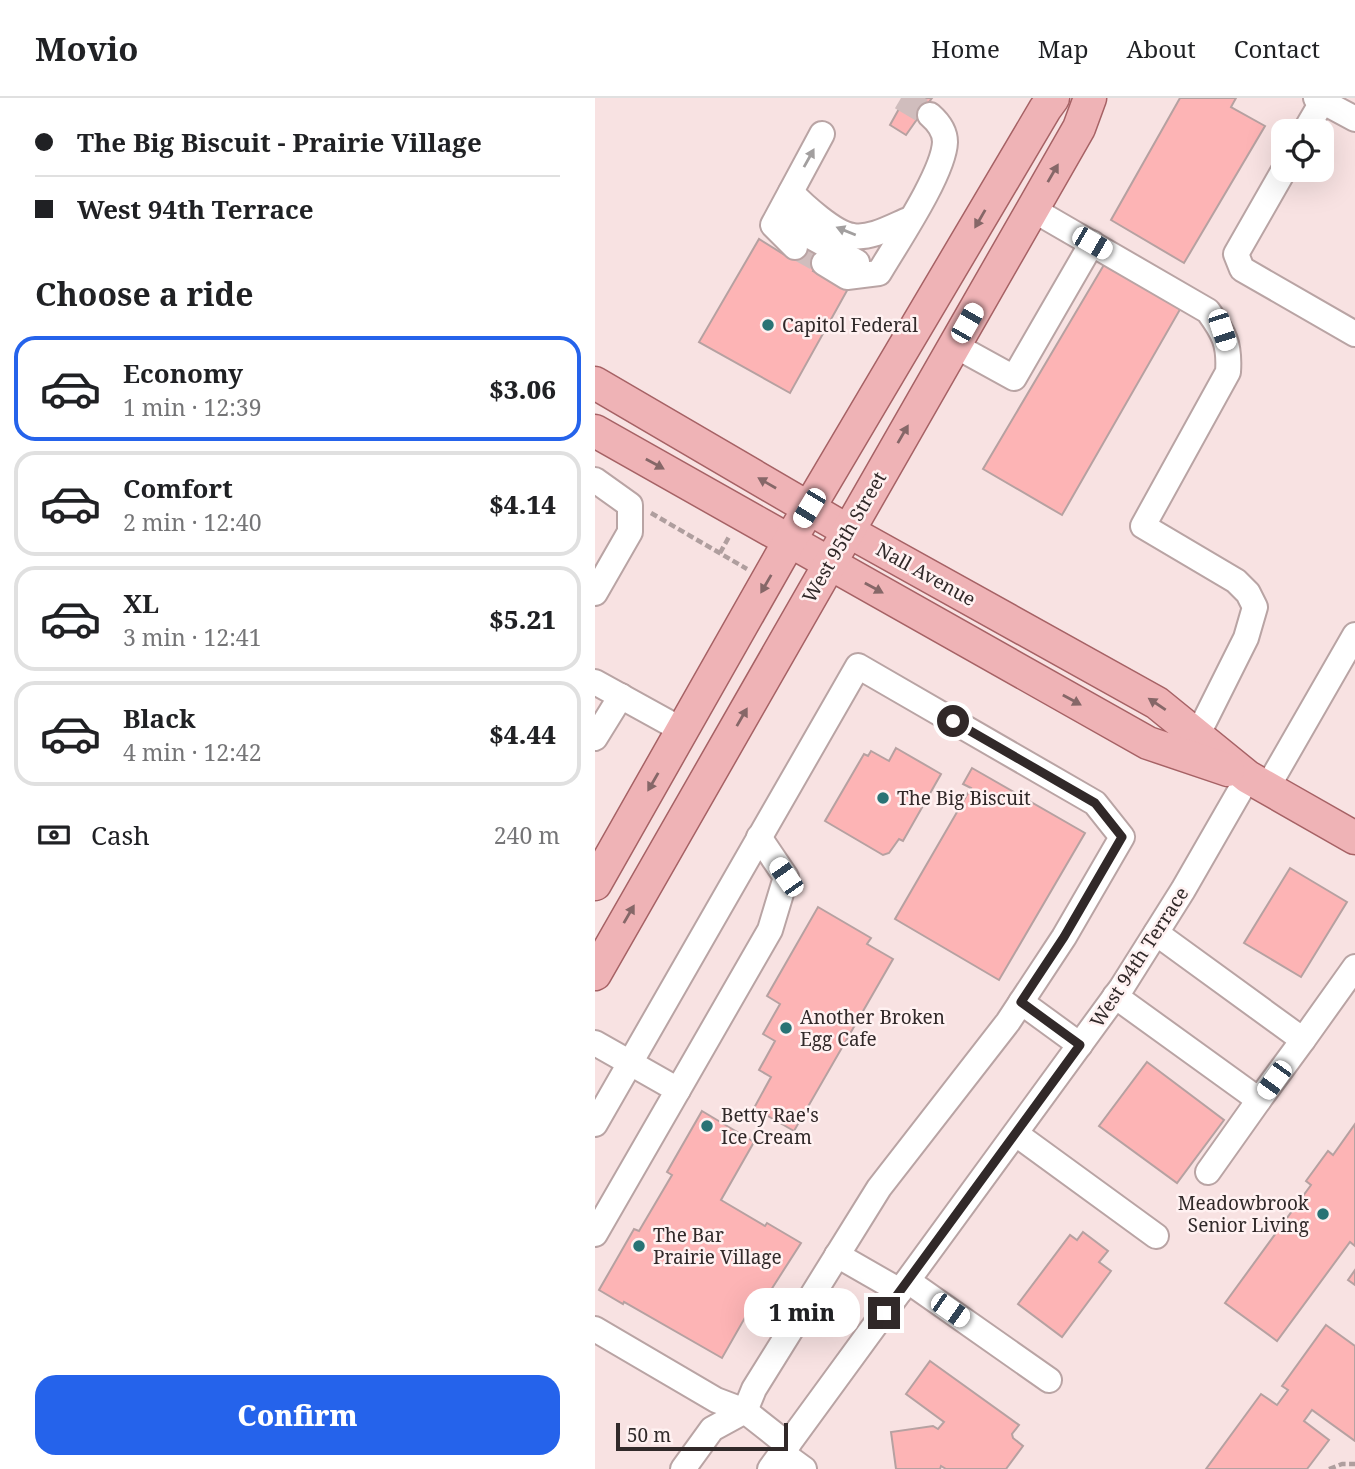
<!DOCTYPE html>
<html lang="en">
<head>
<meta charset="utf-8">
<style>
  body { margin:0; font-family:"Noto Serif",serif; background:#f2f2f2; color:#202124; height:100vh; display:flex; flex-direction:column; font-size:26px; white-space:nowrap }
  * { box-sizing:border-box; margin:0 }
  p { font-size:23px; color:#757577 }
  .icon { flex:none; width:38px; height:38px; fill:none; stroke:currentColor; stroke-width:2; stroke-linecap:round; stroke-linejoin:round }
  .map { position:relative; flex:1; overflow:hidden }
  .sheet { display:flex; flex-direction:column; background:#fff; width:595px }
  .sheet>* { flex:none }
  .top-card { display:grid; align-content:center; height:154px; padding:0 35px; background:#fff }
  .tools { position:absolute; left:676px; top:21px; display:grid; gap:14px }
  .tools a { display:grid; place-items:center; width:63px; height:63px; border-radius:14px; background:#fff; box-shadow:0 7px 28px #0002; font-size:35px }
  .scale { position:absolute; left:21px; bottom:18px; width:172px; box-sizing:border-box; padding-left:7px; border:4px solid #312929; border-top:0; font-size:19px; line-height:24px; white-space:nowrap; color:#312929; -webkit-text-stroke:5px #fff1f1; paint-order:stroke }
  .end { position:absolute; width:32px; height:32px; margin:-16px; border:9px solid #312929; background:#fff; box-shadow:0 0 0 4px #fff }
  .from { border-radius:50% }
  .bubble { position:absolute; height:49px; border-radius:21px; background:#fff; box-shadow:0 7px 28px #0002; font-size:23px; font-weight:800; line-height:49px; text-align:center }
  .car { position:absolute; width:21px; height:42px; margin:-21px -10px; border-radius:9px; box-shadow:0 0 5px 2px #0007; background:linear-gradient(#fff 24%,#345 0 40%,#fff 0 76%,#345 0 86%,#fff 0) }
  .top-card b { display:flex; align-items:center; gap:24px; height:66px; font-size:26px }
  .top-card b+b { border-top:2px solid #e0e0e0 }
  .top-card i { width:18px; height:18px; background:#202124 }
  ul { padding:0; list-style:none }
  li { display:flex; align-items:center; gap:21px; height:105px; margin:0 14px 10px; padding:0 21px; border:4px solid #e0e0e0; border-radius:21px }
  li div { flex:1 }
  li b { display:block; font-size:26px }
  li em { font-style:normal; font-weight:800 }
  li.current { border-color:#2563eb }
  li>.icon { width:63px; height:63px; stroke-width:1.5 }
  h2 { padding:0 35px; font-size:32px; line-height:84px }
  .pay { display:flex; align-items:center; gap:18px; height:77px; padding:0 35px; font-size:26px }
  .pay p { margin-inline-start:auto }
  .button { display:flex; gap:14px; margin-top:auto; padding:14px 35px }
  .button a { flex:1; height:80px; border-radius:21px; background:#2563eb; color:#fff; font-size:28px; font-weight:800; line-height:80px; text-align:center }
  header { display:flex; align-items:center; gap:42px; box-sizing:border-box; height:98px; padding:0 35px; background:#fff; border-bottom:2px solid #e0e0e0 }
  header strong { font-size:33px }
  nav { display:flex; gap:38px; margin-inline-start:auto; font-size:24px }
  main { display:flex; flex:1; min-height:0 }
  .map>svg:first-child { display:block }
  .building { fill:#fdb4b5; stroke:#b6a1a1; stroke-width:2 }
  .lines { fill:none; stroke-linecap:round; stroke-linejoin:round }
  .minor-tunnel { stroke:#d0bdbd; stroke-width:24; stroke-dasharray:24 12; stroke-linecap:butt }
  .minor-casing { stroke:#b9a4a4; stroke-width:28 }
  .major-casing { stroke:#a66265; stroke-width:35 }
  .path { stroke:#af9e9e; stroke-width:4.5; stroke-dasharray:7 3.5; stroke-linecap:butt }
  .minor { stroke:#fff; stroke-width:24 }
  .major { stroke:#efb3b6; stroke-width:32 }
  .oneway { fill:#a29f9f }
  .oneway2 { fill:#866768 }
  .route { stroke:#312929; stroke-width:9 }
  .poi-dot { fill:#297375; stroke:#fff1f1; stroke-width:2.5 }
  .labels { text-anchor:middle; stroke-width:5; stroke-linejoin:round; paint-order:stroke }
  .poi-label { font-size:19px; fill:#312929; stroke:#fff1f1; text-anchor:start }
  .street-label { font-size:19px; fill:#312929; stroke:#fff1f1 }
</style>
</head>
<body>
<header>
<strong>Movio</strong>
<nav><a>Home</a><a>Map</a><a>About</a><a>Contact</a></nav>
</header>
<main>
<section class="sheet">
<div class="top-card">
<b><i class="from"></i>The Big Biscuit - Prairie Village</b>
<b><i></i>West 94th Terrace</b>
</div>
<h2>Choose a ride</h2>
<ul>
<li class="current"><svg class="icon" aria-label="car" viewBox="0 0 24 24"><path d="M5 17H2v-5l4-1 3-4h7l3 4 3 1v5h-3M9 17h6M6 11h13"/><circle cx="7" cy="17" r="2"/><circle cx="17" cy="17" r="2"/></svg><div><b>Economy</b><p>1 min · 12:39</p></div><em>$3.06</em></li>
<li><svg class="icon" aria-label="car" viewBox="0 0 24 24"><path d="M5 17H2v-5l4-1 3-4h7l3 4 3 1v5h-3M9 17h6M6 11h13"/><circle cx="7" cy="17" r="2"/><circle cx="17" cy="17" r="2"/></svg><div><b>Comfort</b><p>2 min · 12:40</p></div><em>$4.14</em></li>
<li><svg class="icon" aria-label="car" viewBox="0 0 24 24"><path d="M5 17H2v-5l4-1 3-4h7l3 4 3 1v5h-3M9 17h6M6 11h13"/><circle cx="7" cy="17" r="2"/><circle cx="17" cy="17" r="2"/></svg><div><b>XL</b><p>3 min · 12:41</p></div><em>$5.21</em></li>
<li><svg class="icon" aria-label="car" viewBox="0 0 24 24"><path d="M5 17H2v-5l4-1 3-4h7l3 4 3 1v5h-3M9 17h6M6 11h13"/><circle cx="7" cy="17" r="2"/><circle cx="17" cy="17" r="2"/></svg><div><b>Black</b><p>4 min · 12:42</p></div><em>$4.44</em></li>
</ul>
<div class="pay"><svg class="icon" aria-label="cash" viewBox="0 0 24 24"><path d="M3 7h18v10H3z"/><circle cx="12" cy="12" r="2"/></svg>Cash<p>240 m</p></div>
<div class="button"><a>Confirm</a></div>
</section>
<div class="map">
<svg width="760" height="1371" viewBox="0 0 760 1371">
  <rect width="100%" height="100%" fill="#f8e2e2"/>
  <g class="building">
    <path d="M310,0H337L311,37L295,27Z"/>
    <path d="M585,0H641L636,9L670,28L589,165L516,122Z"/>
    <path d="M238,137L218,173L254,189L195,295L104,244L164,141L193,159L200,149Z"/>
    <path d="M510,165L587,208L467,417L388,371Z"/>
    <path d="M301,650L346,676L308,743L304,741L294,755L288,757L230,723L269,656L273,658L276,653L294,663Z"/>
    <path d="M377,670L490,735L404,882L300,821L376,690L368,686Z"/>
    <path d="M695,770L752,804L706,879L649,845Z"/>
    <path d="M223,809L276,840L272,846L298,861L199,1033L159,1010L176,979L164,972L180,943L168,936L185,906L172,898Z"/>
    <path d="M552,964L629,1022L582,1085L504,1028Z"/>
    <path d="M107,1013L159,1044L126,1102L170,1128L172,1125L206,1145L167,1206L160,1202L127,1260L29,1204L28,1206L4,1192L39,1131L44,1133L77,1077L72,1074Z"/>
    <path d="M760,1026V1148L755,1144L682,1243L630,1205L716,1087L711,1083L733,1053L738,1057Z"/>
    <path d="M488,1134L513,1153L504,1164L516,1173L467,1239L423,1206L475,1137L482,1142Z"/>
    <path d="M760,1172V1187L753,1182Z"/>
    <path d="M731,1227L760,1248V1343L717,1312L709,1323L734,1342L712,1371H611L666,1296L682,1307L693,1292L687,1288Z"/>
    <path d="M335,1263L424,1327L417,1336L418,1340L428,1348L411,1371H351L346,1368L345,1371H301L296,1334L338,1328L343,1331L349,1324L311,1296Z"/>
  </g>
  <g class="lines">
    <g class="minor-tunnel">
      <path d="M306,0L335,17"/>
      <path d="M200,149L229,165"/>
    </g>
    <g class="minor-casing">
      <g id="minor">
        <path d="M721,0L760,21"/>
        <path d="M710,33L727,4"/>
        <path d="M689,72L641,156L647,171L760,236"/>
        <path d="M196,94C208,107 240,136 258,138C276,141 298,128 315,121"/>
        <path d="M437,111L613,213C629,235 635,246 633,274L548,428L641,483L653,495L660,509L651,540L602,638"/>
        <path d="M185,118L204,132L262,164"/>
        <path d="M200,149L178,127L227,36"/>
        <path d="M229,165L252,179L284,175C301,146 349,75 350,44C350,32 343,24 335,17"/>
        <path d="M359,247L419,280L497,145"/>
        <path d="M0,382L35,407V434L0,495"/>
        <path d="M0,584L87,632"/>
        <path d="M0,640L26,598"/>
        <path d="M672,690L760,537"/>
        <path d="M561,835L708,942L760,869"/>
        <path d="M520,898L664,1002L708,942"/>
        <path d="M426,904L485,947"/>
        <path d="M0,945L83,992L0,1136"/>
        <path d="M83,992L175,832L191,779L164,739"/>
        <path d="M0,1026L263,568L500,705L527,739L469,839L413,924L284,1090L159,1291L150,1313L121,1302L0,1231"/>
        <path d="M421,1036L561,1138"/>
        <path d="M613,1074L664,1002"/>
        <path d="M242,1157L305,1193"/>
        <path d="M313,1183L454,1282"/>
        <path d="M187,1355L209,1371"/>
        <path d="M88,1371L117,1331L150,1313L193,1347"/>
        <path d="M175,1371L527,889L588,792L653,679"/>
      </g>
    </g>
    <g class="major-casing">
      <g id="major">
        <path d="M0,285L253,433L562,605L653,679L760,740"/>
        <path d="M0,333L553,645L633,672"/>
        <path d="M0,786L195,442L450,11L458,0"/>
        <path d="M0,876L484,30L495,0"/>
      </g>
    </g>
    <g class="path">
      <path d="M56,415L152,471"/>
      <path d="M125,455L135,437"/>
      <path d="M734,1371L747,1366H760"/>
    </g>
    <use href="#minor" class="minor"/>
    <use href="#major" class="major"/>
  </g>
  <defs><path id="oneway-solid" d="M-6-.8H1V-3.2L6.5 0L1 3.2V.8H-6Z" transform="scale(1.75)"/></defs>
  <g class="oneway">
    <use href="#oneway-solid" transform="translate(214 60) rotate(-61)"/>
    <use href="#oneway-solid" transform="translate(251 133) rotate(-158)"/>
  </g>
  <g class="oneway2">
    <use href="#oneway-solid" transform="translate(458 75) rotate(-60)"/>
    <use href="#oneway-solid" transform="translate(385 121) rotate(120)"/>
    <use href="#oneway-solid" transform="translate(308 336) rotate(-60)"/>
    <use href="#oneway-solid" transform="translate(60 366) rotate(29)"/>
    <use href="#oneway-solid" transform="translate(172 385) rotate(-150)"/>
    <use href="#oneway-solid" transform="translate(171 486) rotate(120)"/>
    <use href="#oneway-solid" transform="translate(279 490) rotate(29)"/>
    <use href="#oneway-solid" transform="translate(477 602) rotate(29)"/>
    <use href="#oneway-solid" transform="translate(562 606) rotate(-146)"/>
    <use href="#oneway-solid" transform="translate(147 619) rotate(-60)"/>
    <use href="#oneway-solid" transform="translate(58 684) rotate(120)"/>
    <use href="#oneway-solid" transform="translate(34 816) rotate(-60)"/>
  </g>
  <g class="lines">
    <path class="route" d="M289,1215L485,947L426,904L469,839L527,739L500,705L358,623"/>
  </g>
  <g class="poi-dot">
    <circle cx="173" cy="227" r="7"/>
    <circle cx="288" cy="700" r="7"/>
    <circle cx="191" cy="930" r="7"/>
    <circle cx="112" cy="1028" r="7"/>
    <circle cx="728" cy="1116" r="7"/>
    <circle cx="44" cy="1148" r="7"/>
  </g>
  <g class="labels">
    <g class="poi-label">
      <text x="187" y="234">Capitol Federal</text>
      <text x="302" y="707">The Big Biscuit</text>
      <text x="205" y="926">Another Broken<tspan x="205" dy="22">Egg Cafe</tspan></text>
      <text x="126" y="1024">Betty Rae's<tspan x="126" dy="22">Ice Cream</tspan></text>
      <text x="714" y="1112" text-anchor="end">Meadowbrook<tspan x="714" dy="22">Senior Living</tspan></text>
      <text x="58" y="1144">The Bar<tspan x="58" dy="22">Prairie Village</tspan></text>
    </g>
    <g class="street-label">
      <text transform="translate(249 439) rotate(-60)" y="7">West 95th Street</text>
      <text transform="translate(331 476) rotate(29)" y="7">Nall Avenue</text>
      <text transform="translate(544 859) rotate(-57)" y="7">West 94th Terrace</text>
    </g>
  </g>
</svg>
<div class="tools">
<a><svg class="icon" aria-label="locate" viewBox="0 0 24 24"><circle cx="12" cy="12" r="6"/><path d="M12 2v4M12 18v4M2 12h4M18 12h4"/></svg></a>
</div>
<div class="scale">50 m</div>
<i class="end from" style="left:358px;top:623px"></i>
<i class="end" style="left:289px;top:1215px"></i>
<div class="bubble" style="left:149px;top:1190px;width:116px">1 min</div>
<i class="car" style="left:497px;top:145px;rotate:120deg"></i>
<i class="car" style="left:372px;top:225px;rotate:30deg"></i>
<i class="car" style="left:627px;top:232px;rotate:162deg"></i>
<i class="car" style="left:214px;top:410px;rotate:211deg"></i>
<i class="car" style="left:191px;top:779px;rotate:325deg"></i>
<i class="car" style="left:679px;top:982px;rotate:216deg"></i>
<i class="car" style="left:355px;top:1212px;rotate:125deg"></i>
</div>
</main>
</body>
</html>
